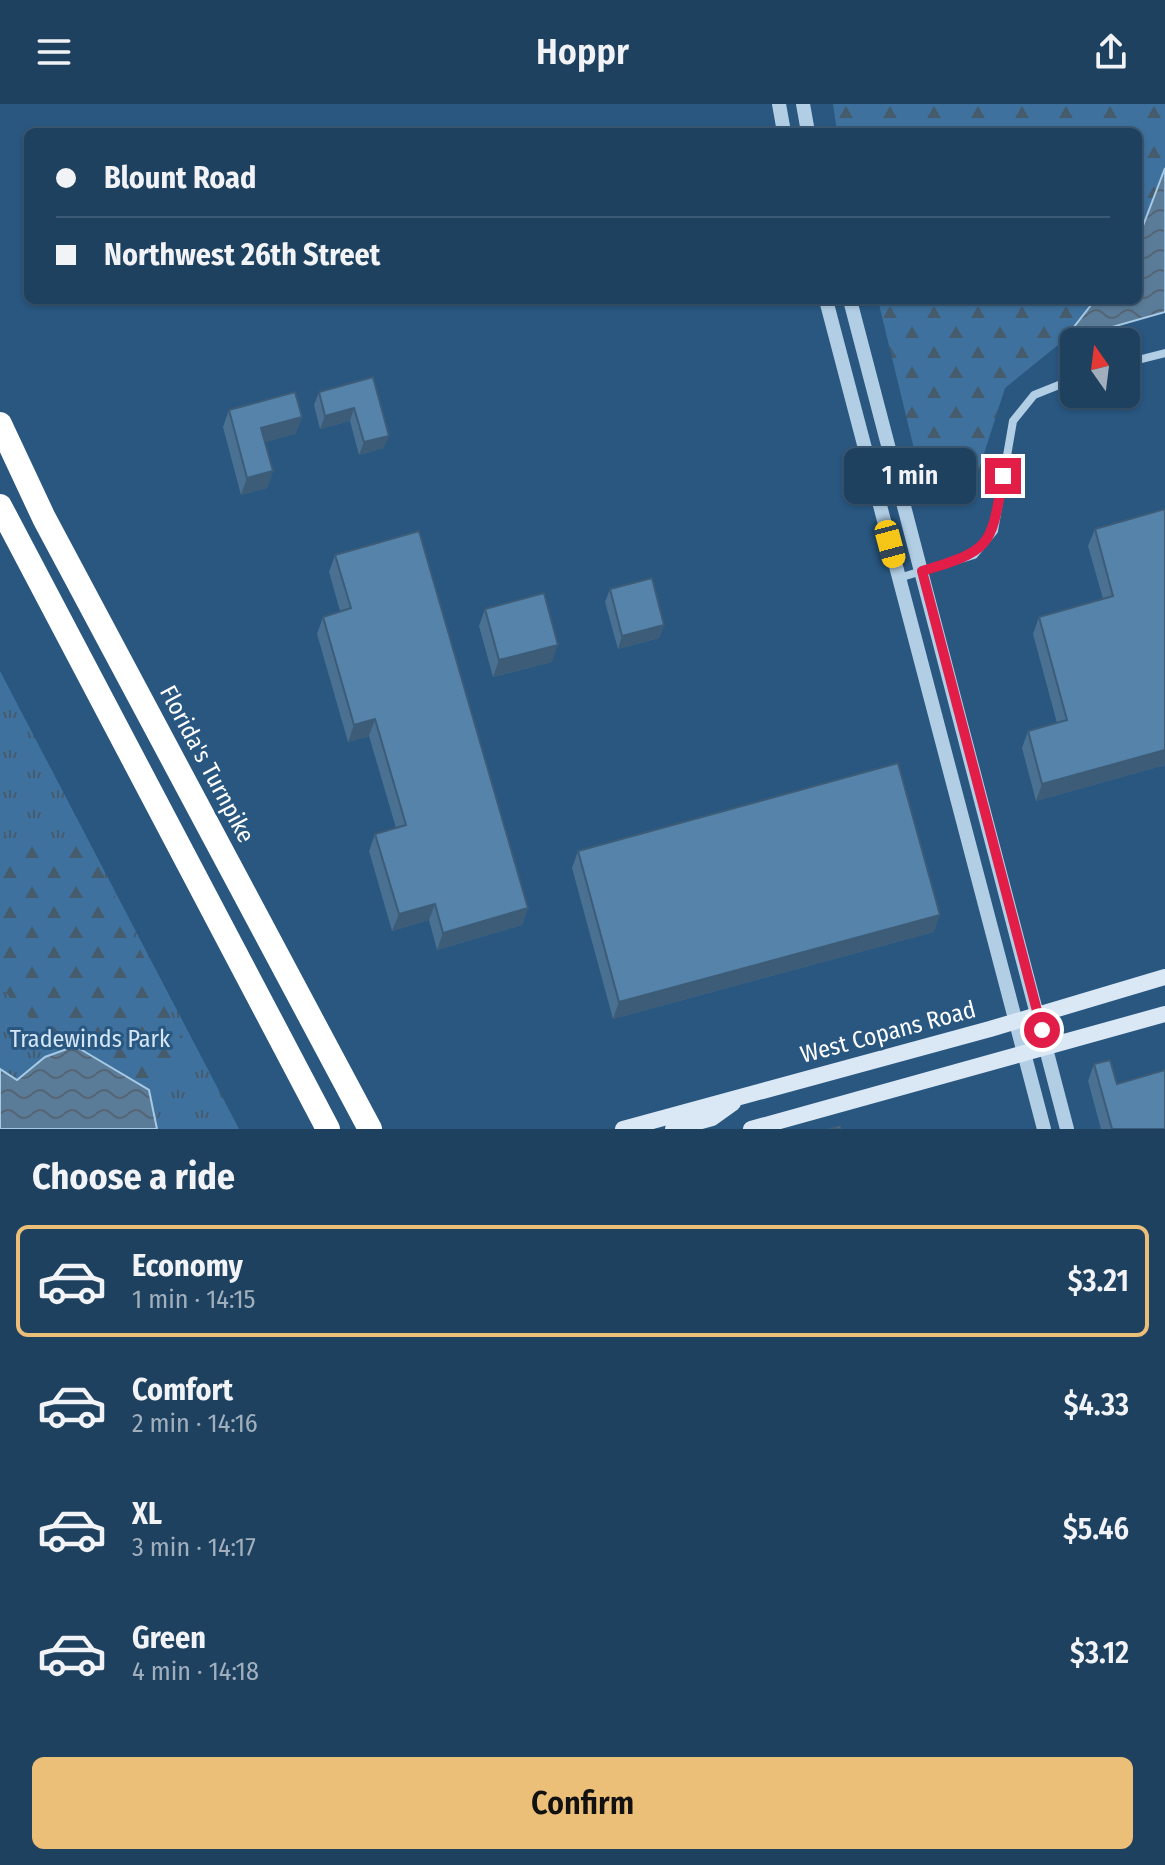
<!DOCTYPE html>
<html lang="en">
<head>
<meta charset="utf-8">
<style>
  body { margin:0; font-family:"Fira Sans Condensed",sans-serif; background:#274866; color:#f1f3f6; height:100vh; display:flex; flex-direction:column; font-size:30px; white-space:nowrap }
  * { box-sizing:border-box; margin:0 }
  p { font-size:26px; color:#a1afbd }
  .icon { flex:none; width:44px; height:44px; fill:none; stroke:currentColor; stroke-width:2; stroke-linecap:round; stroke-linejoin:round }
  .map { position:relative; height:1025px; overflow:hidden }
  .panel { display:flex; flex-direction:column; background:#1f4160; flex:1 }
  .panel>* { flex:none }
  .hud { position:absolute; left:24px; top:24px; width:1118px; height:176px; border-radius:12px; box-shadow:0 2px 6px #0004,0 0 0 2px #3c5a75; display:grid; align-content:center; height:176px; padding:0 32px; background:#1f4160 }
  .needle { width:52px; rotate:346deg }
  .controls { position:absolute; left:1060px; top:224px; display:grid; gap:16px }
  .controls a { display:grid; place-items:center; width:80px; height:80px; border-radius:12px; background:#1f4160; box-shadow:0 2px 6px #0004,0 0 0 2px #3c5a75; font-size:40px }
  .end { position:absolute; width:36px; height:36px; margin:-18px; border:10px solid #e11d48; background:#fff; box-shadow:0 0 0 4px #fff }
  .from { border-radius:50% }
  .bubble { position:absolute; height:56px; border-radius:12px; background:#1f4160; box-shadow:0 2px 6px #0004,0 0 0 2px #3c5a75; font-size:26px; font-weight:600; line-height:56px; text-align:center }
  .car { position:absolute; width:24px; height:48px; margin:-24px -12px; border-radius:10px; box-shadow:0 0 6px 2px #0007; background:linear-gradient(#f5c518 24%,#345 0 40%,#f5c518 0 76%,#345 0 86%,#f5c518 0) }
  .hud b { display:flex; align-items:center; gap:28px; height:76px; font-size:30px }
  .hud b+b { border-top:2px solid #3c5a75 }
  .hud i { width:20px; height:20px; background:#f1f3f6 }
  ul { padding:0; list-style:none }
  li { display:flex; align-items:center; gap:24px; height:112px; margin:0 16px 12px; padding:0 16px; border:4px solid transparent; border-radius:12px }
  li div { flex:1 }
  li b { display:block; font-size:30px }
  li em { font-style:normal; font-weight:600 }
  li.on { border-color:#ecbf78 }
  li>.icon { width:72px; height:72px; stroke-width:1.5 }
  h2 { padding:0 32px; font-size:36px; line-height:96px }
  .action { display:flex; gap:16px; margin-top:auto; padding:16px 32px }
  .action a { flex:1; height:92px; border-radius:12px; background:#ecbf78; color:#111; font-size:32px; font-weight:600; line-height:92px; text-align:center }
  header { display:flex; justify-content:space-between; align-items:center; height:104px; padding:0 32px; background:#1f4160; font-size:36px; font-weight:600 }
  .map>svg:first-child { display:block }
  .grass { fill:url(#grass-tufts) }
  .forest { fill:url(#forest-firs) }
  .water { fill:url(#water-waves); stroke:#a6c9e5; stroke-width:2 }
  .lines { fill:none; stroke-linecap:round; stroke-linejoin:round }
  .minor { stroke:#b1cee5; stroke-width:8 }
  .tertiary { stroke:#b1cee5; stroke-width:14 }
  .secondary { stroke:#dae8f5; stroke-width:16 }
  .motorway { stroke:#fff; stroke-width:24 }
  .wall { fill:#4a7192 }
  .shaded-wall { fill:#3c5c77 }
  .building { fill:#5683aa; stroke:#3c5c77; stroke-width:2 }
  .route { stroke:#e11d48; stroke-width:10 }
  .labels { text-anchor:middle; stroke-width:6; stroke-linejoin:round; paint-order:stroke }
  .street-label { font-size:24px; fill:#fff; stroke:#295780 }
  .park-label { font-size:24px; fill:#d4e6f5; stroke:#295780 }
</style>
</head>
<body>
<header><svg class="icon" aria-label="menu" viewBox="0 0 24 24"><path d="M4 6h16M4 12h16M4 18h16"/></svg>Hoppr<svg class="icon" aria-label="share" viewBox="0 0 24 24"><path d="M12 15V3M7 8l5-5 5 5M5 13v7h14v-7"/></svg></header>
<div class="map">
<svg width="1165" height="1025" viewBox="0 0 1165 1025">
  <defs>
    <pattern id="grass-tufts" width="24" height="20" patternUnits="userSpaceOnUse" patternTransform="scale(2)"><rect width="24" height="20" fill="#3e719d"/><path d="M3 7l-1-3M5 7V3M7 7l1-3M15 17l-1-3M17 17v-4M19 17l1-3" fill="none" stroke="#465b6c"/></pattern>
    <pattern id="forest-firs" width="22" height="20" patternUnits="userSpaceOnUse" patternTransform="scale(2)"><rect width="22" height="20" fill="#3e719d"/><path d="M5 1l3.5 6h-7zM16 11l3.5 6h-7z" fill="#465b6c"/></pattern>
    <pattern id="water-waves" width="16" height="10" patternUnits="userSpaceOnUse" patternTransform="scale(2)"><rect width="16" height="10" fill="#5b7c98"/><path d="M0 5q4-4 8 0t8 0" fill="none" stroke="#546676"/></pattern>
  </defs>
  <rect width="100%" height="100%" fill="#295780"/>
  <path class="grass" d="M0,567L239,1025H0Z"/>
  <g class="forest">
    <path d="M833,0H1165V64L1138,135V28H837Z"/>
    <path d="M878,196H1095L1063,237L1005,284L974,381L925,390Z"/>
    <path d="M0,719L8,742L86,733L192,953L149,986L35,918L0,883Z"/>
  </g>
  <g class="water">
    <path d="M1165,64V208L1063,237L1095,196H1138V135Z"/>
    <path d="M75,942L149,986L157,1025H0V965L17,976L45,953Z"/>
  </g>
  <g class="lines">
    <g class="minor">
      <path d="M1126,259L1165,249"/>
      <path d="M899,474L974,451L994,427L1013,317L1034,291L1074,275"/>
    </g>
    <g class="tertiary">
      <path d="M779,0L784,28"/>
      <path d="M803,0L808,28"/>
      <path d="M826,196L1044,1025"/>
      <path d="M850,196L1067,1025"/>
    </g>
    <g class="secondary">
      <path d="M623,1025L990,925L1165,873"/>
      <path d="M673,1025L712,1014L733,999"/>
      <path d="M751,1025L1165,910"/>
    </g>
    <g class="motorway">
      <path d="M0,320L44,414L370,1025"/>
      <path d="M0,402L328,1025"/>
    </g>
  </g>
  <g class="wall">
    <path d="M373,273L384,344L359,351L350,317L320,325L314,301L319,288Z"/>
    <path d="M229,306L302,313L295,330L265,338L273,367L267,384L241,391L223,323Z"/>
    <path d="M1165,405V661L1036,697L1022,644L1028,627L1057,619L1033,530L1039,513L1103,495L1088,442L1095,425Z"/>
    <path d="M335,451L528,804L522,821L437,846L429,816L392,827L369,747L375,730L396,724L369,632L348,638L317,530L323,513L340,507L329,468Z"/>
    <path d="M610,485L664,521L659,534L618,545L605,498Z"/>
    <path d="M485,505L552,558L493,573L479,522Z"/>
    <path d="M578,747L934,828L613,915L572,764Z"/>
    <path d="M1094,960L1117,980L1165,1025H1101L1088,977Z"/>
  </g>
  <g class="shaded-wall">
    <path d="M354,304L350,317L320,325L325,312Z"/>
    <path d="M302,313L295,330L255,341L261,324Z"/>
    <path d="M389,332L384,344L359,351L364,338Z"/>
    <path d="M273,367L267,384L241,391L247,374Z"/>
    <path d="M664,521L659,534L618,545L622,532Z"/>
    <path d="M558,541L552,558L493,573L499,556Z"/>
    <path d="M375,615L369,632L348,638L354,621Z"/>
    <path d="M1165,646V661L1036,697L1042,680Z"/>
    <path d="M435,800L429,816L392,827L399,810Z"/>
    <path d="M528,804L522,821L437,846L443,829Z"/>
    <path d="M940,811L934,828L613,915L619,898Z"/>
  </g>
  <g class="building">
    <path d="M373,273L389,332L364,338L354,304L325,312L319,288Z"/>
    <path d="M295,288L302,313L261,324L273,367L247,374L229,306Z"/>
    <path d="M1165,405V646L1042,680L1028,627L1067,616L1039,513L1113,492L1095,425Z"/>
    <path d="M419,427L528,804L443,829L435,800L399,810L375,730L406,721L375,615L354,621L323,513L351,504L335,451Z"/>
    <path d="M652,474L664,521L622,532L610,485Z"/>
    <path d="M544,489L558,541L499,556L485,505Z"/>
    <path d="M898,659L940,811L619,898L578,747Z"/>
    <path d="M1110,956L1117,980L1165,966V1025H1112L1094,960Z"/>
    <path d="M840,1022L841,1025H829Z"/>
  </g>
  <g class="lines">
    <path class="route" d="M1003,372C991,443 992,446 922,467L1042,926"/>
  </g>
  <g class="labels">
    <g class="street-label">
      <text transform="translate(207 660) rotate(62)" y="8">Florida's Turnpike</text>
      <text transform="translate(888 928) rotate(-15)" y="8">West Copans Road</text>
    </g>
    <g class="park-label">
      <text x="90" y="943">Tradewinds Park</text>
    </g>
  </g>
</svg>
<div class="controls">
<a><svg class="needle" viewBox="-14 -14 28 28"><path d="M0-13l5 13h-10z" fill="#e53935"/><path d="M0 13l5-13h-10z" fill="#a1afbd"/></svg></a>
</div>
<i class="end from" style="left:1042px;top:926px"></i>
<i class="end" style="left:1003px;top:372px"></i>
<div class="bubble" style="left:844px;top:344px;width:132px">1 min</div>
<i class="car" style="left:890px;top:440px;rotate:165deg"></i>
<div class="hud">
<b><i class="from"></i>Blount Road</b>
<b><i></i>Northwest 26th Street</b>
</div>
</div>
<section class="panel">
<h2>Choose a ride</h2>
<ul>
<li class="on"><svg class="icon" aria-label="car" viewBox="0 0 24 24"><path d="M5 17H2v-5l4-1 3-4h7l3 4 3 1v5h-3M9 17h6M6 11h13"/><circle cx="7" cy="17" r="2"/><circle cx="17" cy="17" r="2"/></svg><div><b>Economy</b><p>1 min · 14:15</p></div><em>$3.21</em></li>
<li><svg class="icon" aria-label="car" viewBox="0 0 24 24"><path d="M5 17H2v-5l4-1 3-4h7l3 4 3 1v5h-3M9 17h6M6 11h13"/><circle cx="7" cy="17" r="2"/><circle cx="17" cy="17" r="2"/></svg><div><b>Comfort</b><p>2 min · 14:16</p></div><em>$4.33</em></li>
<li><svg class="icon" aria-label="car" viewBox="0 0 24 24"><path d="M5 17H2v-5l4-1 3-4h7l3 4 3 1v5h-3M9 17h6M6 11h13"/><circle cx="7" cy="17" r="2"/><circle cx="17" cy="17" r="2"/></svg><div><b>XL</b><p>3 min · 14:17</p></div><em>$5.46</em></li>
<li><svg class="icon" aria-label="car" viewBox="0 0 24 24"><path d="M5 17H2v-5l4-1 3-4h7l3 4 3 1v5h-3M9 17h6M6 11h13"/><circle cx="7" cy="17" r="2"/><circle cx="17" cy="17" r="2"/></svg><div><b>Green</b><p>4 min · 14:18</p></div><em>$3.12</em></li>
</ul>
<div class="action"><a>Confirm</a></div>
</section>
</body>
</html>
